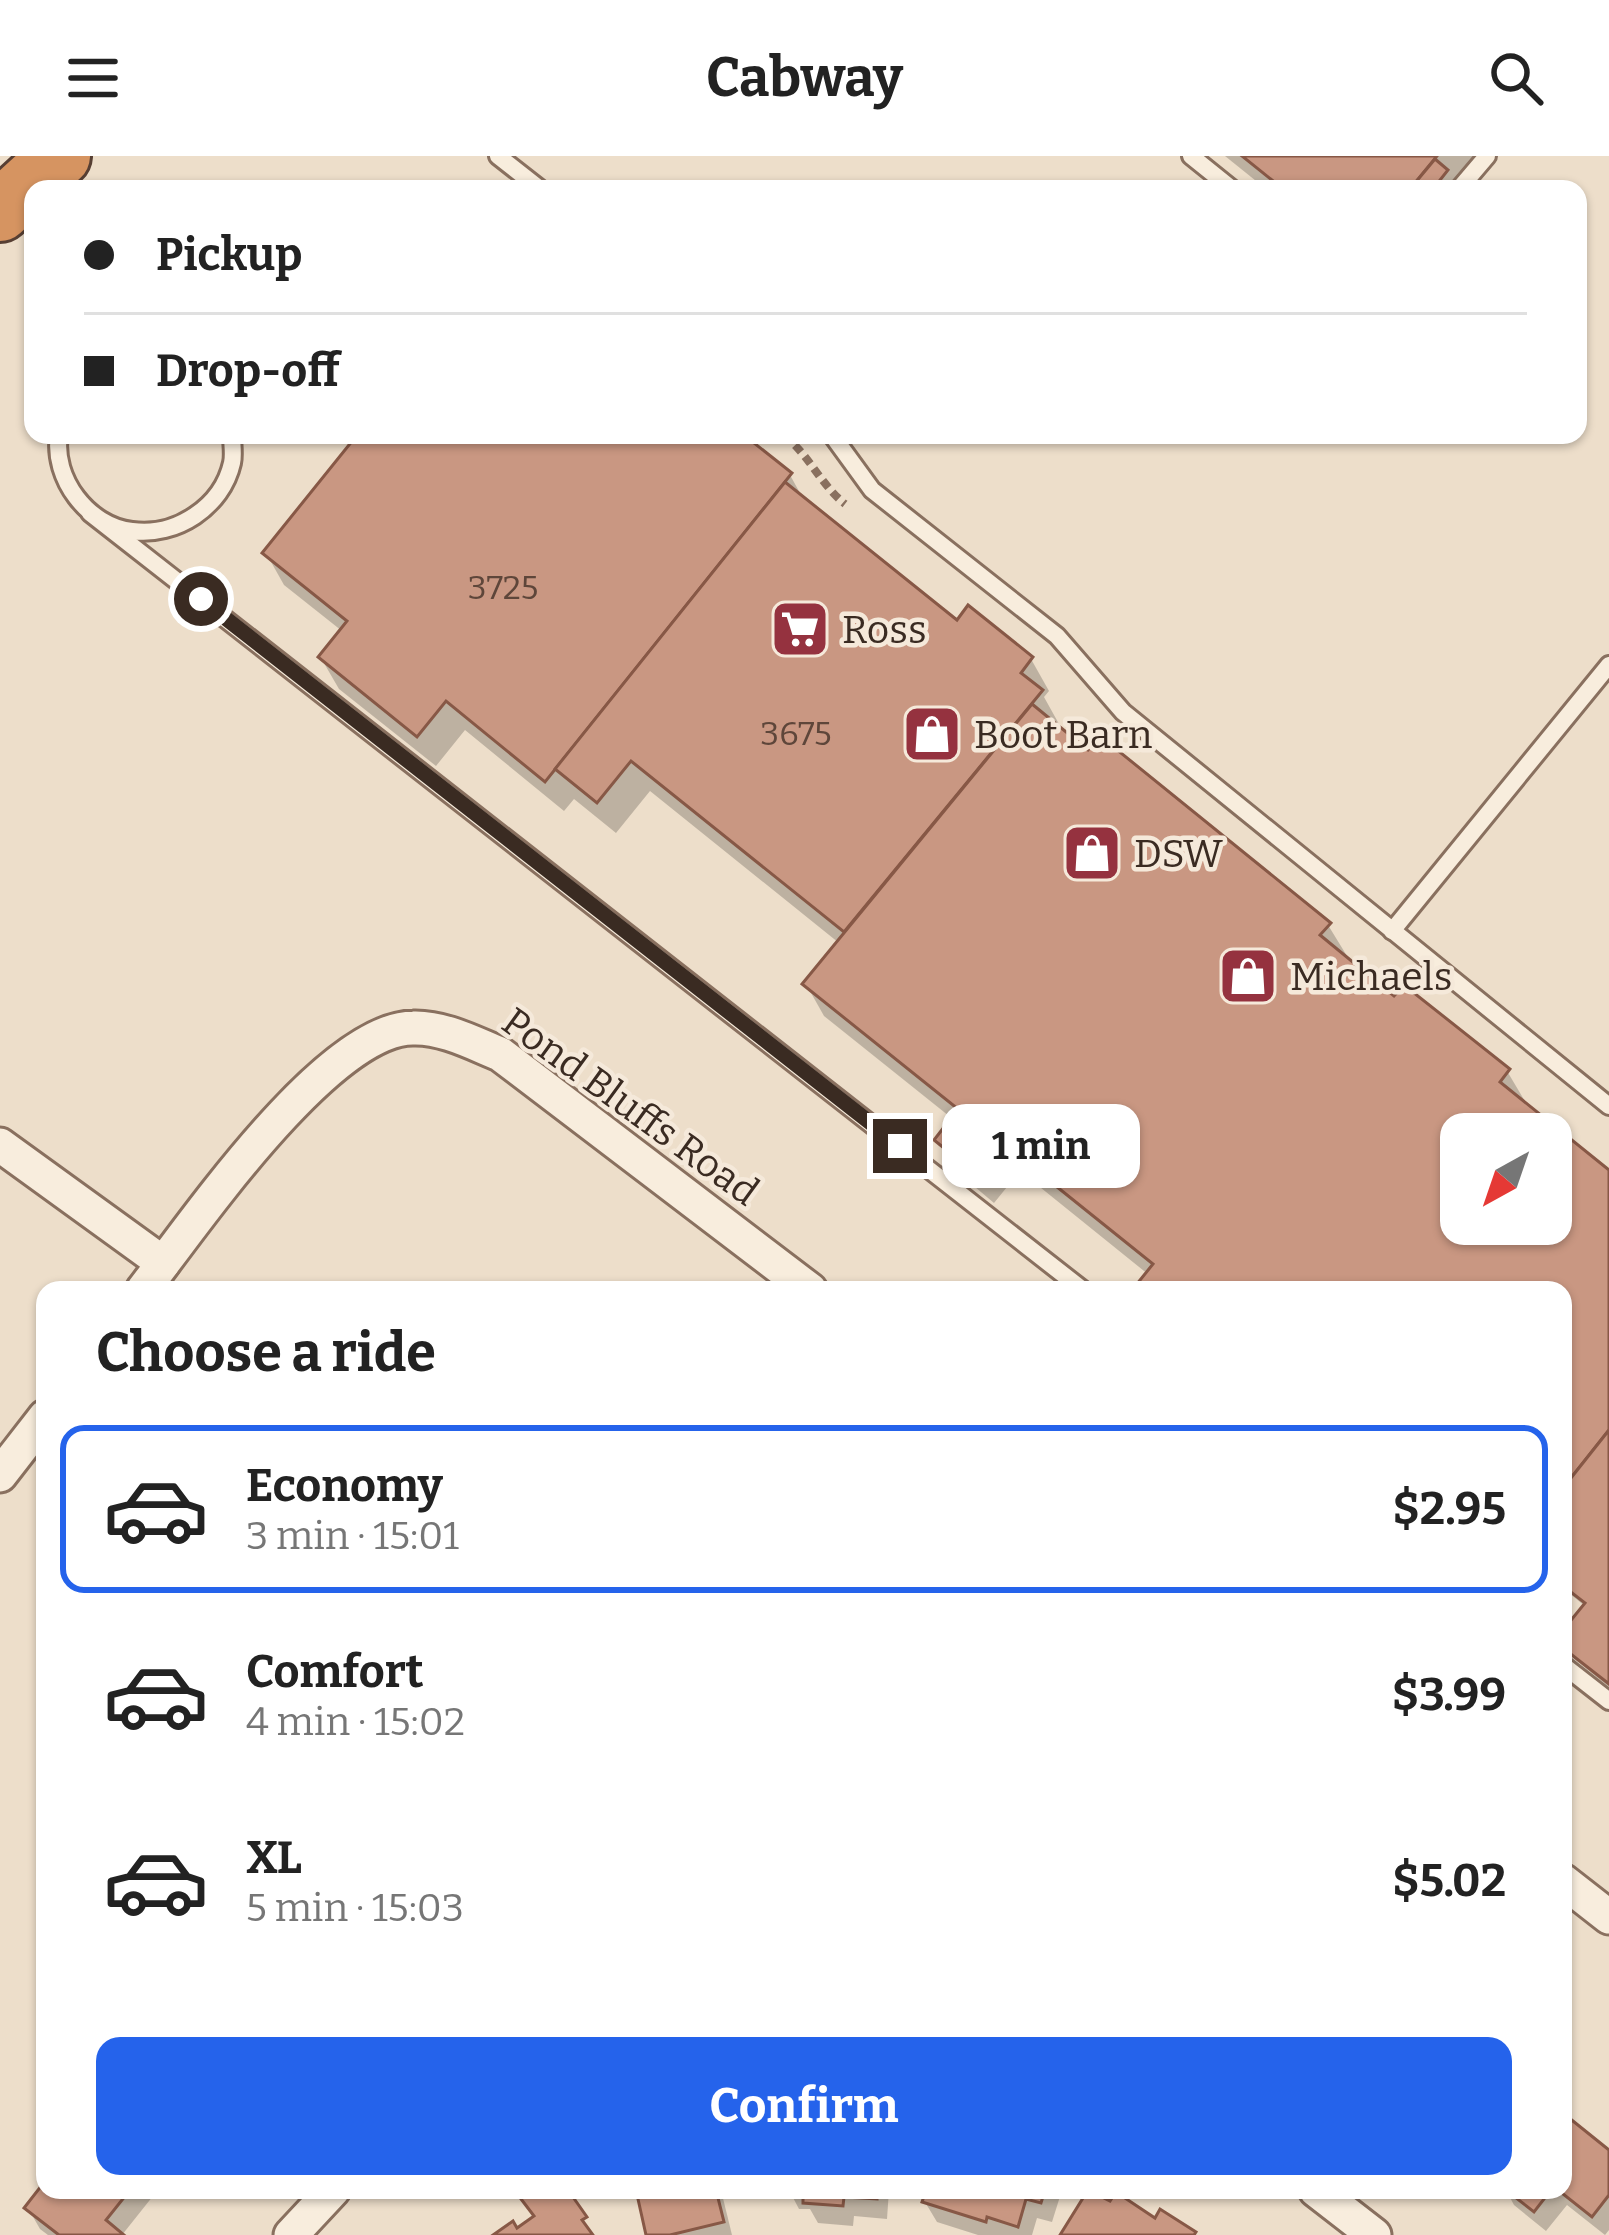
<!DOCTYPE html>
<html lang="en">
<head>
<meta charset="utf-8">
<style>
  body { margin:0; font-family:Bitter,serif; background:#f6f6f6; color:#222; height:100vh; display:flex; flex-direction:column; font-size:45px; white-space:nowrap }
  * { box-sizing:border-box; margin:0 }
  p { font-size:39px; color:#767676 }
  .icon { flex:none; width:66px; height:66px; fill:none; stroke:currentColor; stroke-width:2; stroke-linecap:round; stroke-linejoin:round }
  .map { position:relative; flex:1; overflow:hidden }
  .panel { position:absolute; left:36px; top:1125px; width:1536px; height:918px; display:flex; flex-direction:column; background:#fff; border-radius:24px; box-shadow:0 3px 9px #0004 }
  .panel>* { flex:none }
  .top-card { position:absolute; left:24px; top:24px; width:1563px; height:264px; border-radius:24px; box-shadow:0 3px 9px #0004; display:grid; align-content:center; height:264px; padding:0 60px; background:#fff }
  .needle { width:78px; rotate:220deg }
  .tools { position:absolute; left:1440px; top:957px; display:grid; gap:24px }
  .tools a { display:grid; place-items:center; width:132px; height:132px; border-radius:24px; background:#fff; box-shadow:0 3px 9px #0004; font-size:60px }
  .end { position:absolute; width:54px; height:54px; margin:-27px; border:15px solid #3a2b22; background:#fff; box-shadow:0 0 0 6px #fff }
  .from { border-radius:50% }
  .bubble { position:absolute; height:84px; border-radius:24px; background:#fff; box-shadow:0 3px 9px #0004; font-size:39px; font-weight:700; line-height:84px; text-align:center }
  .top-card b { display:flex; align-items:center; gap:42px; height:114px; font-size:45px }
  .top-card b+b { border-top:3px solid #e0e0e0 }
  .top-card i { width:30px; height:30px; background:#222 }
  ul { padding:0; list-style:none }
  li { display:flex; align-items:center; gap:36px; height:168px; margin:0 24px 18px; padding:0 36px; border:6px solid transparent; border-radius:24px }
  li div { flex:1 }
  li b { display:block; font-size:45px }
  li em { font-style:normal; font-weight:700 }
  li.selected { border-color:#2563eb }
  li>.icon { width:108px; height:108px; stroke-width:1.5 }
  h2 { padding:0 60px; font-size:54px; line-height:144px }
  .cta { display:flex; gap:24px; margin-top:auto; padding:24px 60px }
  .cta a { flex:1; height:138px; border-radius:24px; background:#2563eb; color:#fff; font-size:48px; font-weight:700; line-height:138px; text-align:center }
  header { display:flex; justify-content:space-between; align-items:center; height:156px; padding:0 60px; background:#fff; font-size:54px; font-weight:700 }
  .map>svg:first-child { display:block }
  .shadow { fill:#0003; fill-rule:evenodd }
  .building { fill:#c99782; stroke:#875846; stroke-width:3; fill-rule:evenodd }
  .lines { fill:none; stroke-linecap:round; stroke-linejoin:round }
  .lane-casing { stroke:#89705f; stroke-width:22 }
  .street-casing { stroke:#89705f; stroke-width:39 }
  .highway-casing { stroke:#573f33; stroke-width:66 }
  .path { stroke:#89705f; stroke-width:8; stroke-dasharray:9 6; stroke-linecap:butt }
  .lane { stroke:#f8eddd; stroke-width:16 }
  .street { stroke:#f8eddd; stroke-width:33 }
  .highway { stroke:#d69461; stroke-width:60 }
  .route { stroke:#3a2b22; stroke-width:15 }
  .labels { text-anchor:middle; stroke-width:9; stroke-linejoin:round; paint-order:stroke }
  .number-label { font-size:33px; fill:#5e463a }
  .poi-label { font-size:39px; fill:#3a2b22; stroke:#f5e9da; text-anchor:start }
  .street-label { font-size:39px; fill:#3a2b22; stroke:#f5e9da }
</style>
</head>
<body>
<header><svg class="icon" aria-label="menu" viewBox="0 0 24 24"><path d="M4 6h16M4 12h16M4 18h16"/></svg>Cabway<svg class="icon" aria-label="search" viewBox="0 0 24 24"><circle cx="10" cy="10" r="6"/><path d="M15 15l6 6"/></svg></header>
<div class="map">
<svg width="1609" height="2079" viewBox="0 0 1609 2079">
  <rect width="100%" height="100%" fill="#eddeca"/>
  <g class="shadow">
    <path d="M1225,0H1479L1452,33H1266Z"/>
    <path d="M361,279H764L754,291L790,319L805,346L957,468L1031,503L1049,535L1044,541L1059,568L1056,571L1328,769L1347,800L1344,803L1395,844L1507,915L1526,947L1524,949L1609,1018V1531L1563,1494V1479L1586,1451L1563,1432V1134H1136L1149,1119L1020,1015L994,1047L956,1015L938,984L954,964L824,860L806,828L839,787L650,635L616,677L574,643L564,655L465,574L436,610L339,533L321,502L342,475L284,429L266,397ZM1461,978H1551V1068H1461Z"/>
    <path d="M1609,1997V2074L1605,2079L1567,2049L1546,2075L1514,2049L1506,2034H1563Z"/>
    <path d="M45,2030V2034H149L153,2040L122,2079H48L40,2073L28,2052Z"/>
    <path d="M639,2034H721L732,2079H650Z"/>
    <path d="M789,2034H889L887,2063L854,2060L853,2070L818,2067L810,2053H799Z"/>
    <path d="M929,2034H1062L1052,2066L1037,2062L1032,2079H978L937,2066L925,2046Z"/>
  </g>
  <g class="building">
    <path d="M1242,0H1437L1410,33H1283Z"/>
    <path d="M1435,3L1448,14L1433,33H1410Z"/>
    <path d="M357,279H744L792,317L545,626L446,545L417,581L318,501L347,465L262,397Z"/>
    <path d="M785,326L957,464L968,449L1033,501L1021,517L1043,534L844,776L631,605L597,647L555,613Z"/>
    <path d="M1032,548L1088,594L1100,580L1331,767L1320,779L1394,840L1404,829L1510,913L1500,926L1609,1014V1274L1563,1332V1134H1132L1153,1108L1001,986L976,1018L934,984L958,953L802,828ZM1461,978H1551V1068H1461Z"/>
    <path d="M1609,1274V1528L1563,1492V1474L1585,1447L1563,1430V1332Z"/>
    <path d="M1563,1957L1609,1994V2039L1592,2061L1558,2034H1563Z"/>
    <path d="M45,2025V2034H130L106,2064L124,2079H59L24,2052Z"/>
    <path d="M525,2034H568L587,2061L582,2064L593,2079H493L513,2065L517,2072L534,2060L518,2039Z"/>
    <path d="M636,2034H716L724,2066L670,2079H646Z"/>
    <path d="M803,2034H877V2043L844,2041L843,2050L803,2047Z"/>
    <path d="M926,2034H1045L1041,2047L1026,2043L1018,2071L987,2061L986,2066L922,2046Z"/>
    <path d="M1088,2034L1110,2045L1116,2036L1155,2062L1160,2053L1196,2076L1194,2079H1060Z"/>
    <path d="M1506,2034H1551L1534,2056Z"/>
  </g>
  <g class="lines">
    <g class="lane-casing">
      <g id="lane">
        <path d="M498,0L540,33"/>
        <path d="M1191,0L1232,33"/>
        <path d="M1459,33L1487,0"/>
        <path d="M59,279C52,322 88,370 132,375C176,381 222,351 232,307C234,299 232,288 232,279"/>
        <path d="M832,279L872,334L1057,480L1123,556L1609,950"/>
        <path d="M90,357L1083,1134"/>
        <path d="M1392,775L1609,509"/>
        <path d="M1563,1509L1609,1545"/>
      </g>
    </g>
    <g class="street-casing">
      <g id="street">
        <path d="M0,989L163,1107"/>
        <path d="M143,1134C193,1069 328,872 413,872C443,871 473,887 500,898L810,1134"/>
        <path d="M0,1319L45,1261"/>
        <path d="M1563,1725L1609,1761"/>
        <path d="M1316,2034L1374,2079"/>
        <path d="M291,2079L333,2034"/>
      </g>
    </g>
    <g class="highway-casing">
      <path id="highway" d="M0,55L60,0"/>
    </g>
    <path class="path" d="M784,279C809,299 821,329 845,348"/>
    <use href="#lane" class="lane"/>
    <use href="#street" class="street"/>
    <use href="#highway" class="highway"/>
  </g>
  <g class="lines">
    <path class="route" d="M201,443L900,990"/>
  </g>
  <defs>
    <g id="supermarket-square" transform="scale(3)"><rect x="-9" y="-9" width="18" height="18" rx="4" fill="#95323f" stroke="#f5e9da"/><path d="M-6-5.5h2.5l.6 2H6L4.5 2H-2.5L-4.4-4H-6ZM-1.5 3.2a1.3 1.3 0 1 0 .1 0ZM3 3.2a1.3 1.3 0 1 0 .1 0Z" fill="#fff"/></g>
    <g id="shop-square" transform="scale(3)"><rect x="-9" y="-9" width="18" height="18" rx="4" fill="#95323f" stroke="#f5e9da"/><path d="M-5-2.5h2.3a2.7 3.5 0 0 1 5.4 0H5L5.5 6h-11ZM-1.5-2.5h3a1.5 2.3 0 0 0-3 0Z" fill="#fff"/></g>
  </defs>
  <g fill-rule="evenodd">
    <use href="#supermarket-square" x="800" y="473"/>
    <use href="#shop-square" x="932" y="578"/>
    <use href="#shop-square" x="1092" y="697"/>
    <use href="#shop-square" x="1248" y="820"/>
  </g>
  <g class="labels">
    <g class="number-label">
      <text x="503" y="443">3725</text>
      <text x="796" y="589">3675</text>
    </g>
    <g class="poi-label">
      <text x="842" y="487">Ross</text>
      <text x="974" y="592">Boot Barn</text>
      <text x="1134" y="711">DSW</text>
      <text x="1290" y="834">Michaels</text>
    </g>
    <g class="street-label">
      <text transform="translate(631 950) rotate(36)" y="14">Pond Bluffs Road</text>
    </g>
  </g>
</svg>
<div class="tools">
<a><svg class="needle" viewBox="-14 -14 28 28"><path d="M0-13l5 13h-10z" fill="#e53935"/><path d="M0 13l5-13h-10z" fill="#767676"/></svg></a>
</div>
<i class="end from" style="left:201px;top:443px"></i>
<i class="end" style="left:900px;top:990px"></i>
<div class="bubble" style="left:942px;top:948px;width:198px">1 min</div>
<div class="top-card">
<b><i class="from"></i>Pickup</b>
<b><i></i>Drop-off</b>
</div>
<section class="panel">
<h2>Choose a ride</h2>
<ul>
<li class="selected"><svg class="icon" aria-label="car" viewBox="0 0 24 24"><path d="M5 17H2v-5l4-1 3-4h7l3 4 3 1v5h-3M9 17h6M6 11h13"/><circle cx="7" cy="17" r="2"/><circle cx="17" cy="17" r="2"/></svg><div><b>Economy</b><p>3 min · 15:01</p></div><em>$2.95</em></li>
<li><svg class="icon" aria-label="car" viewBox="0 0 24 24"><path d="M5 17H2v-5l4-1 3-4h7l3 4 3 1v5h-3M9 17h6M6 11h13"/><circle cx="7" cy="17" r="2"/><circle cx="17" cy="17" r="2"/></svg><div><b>Comfort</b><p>4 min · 15:02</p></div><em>$3.99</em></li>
<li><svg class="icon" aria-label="car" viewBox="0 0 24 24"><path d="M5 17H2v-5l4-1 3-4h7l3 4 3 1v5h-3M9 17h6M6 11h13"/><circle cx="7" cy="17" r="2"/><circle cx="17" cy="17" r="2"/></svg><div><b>XL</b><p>5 min · 15:03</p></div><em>$5.02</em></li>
</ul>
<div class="cta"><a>Confirm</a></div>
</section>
</div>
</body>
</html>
